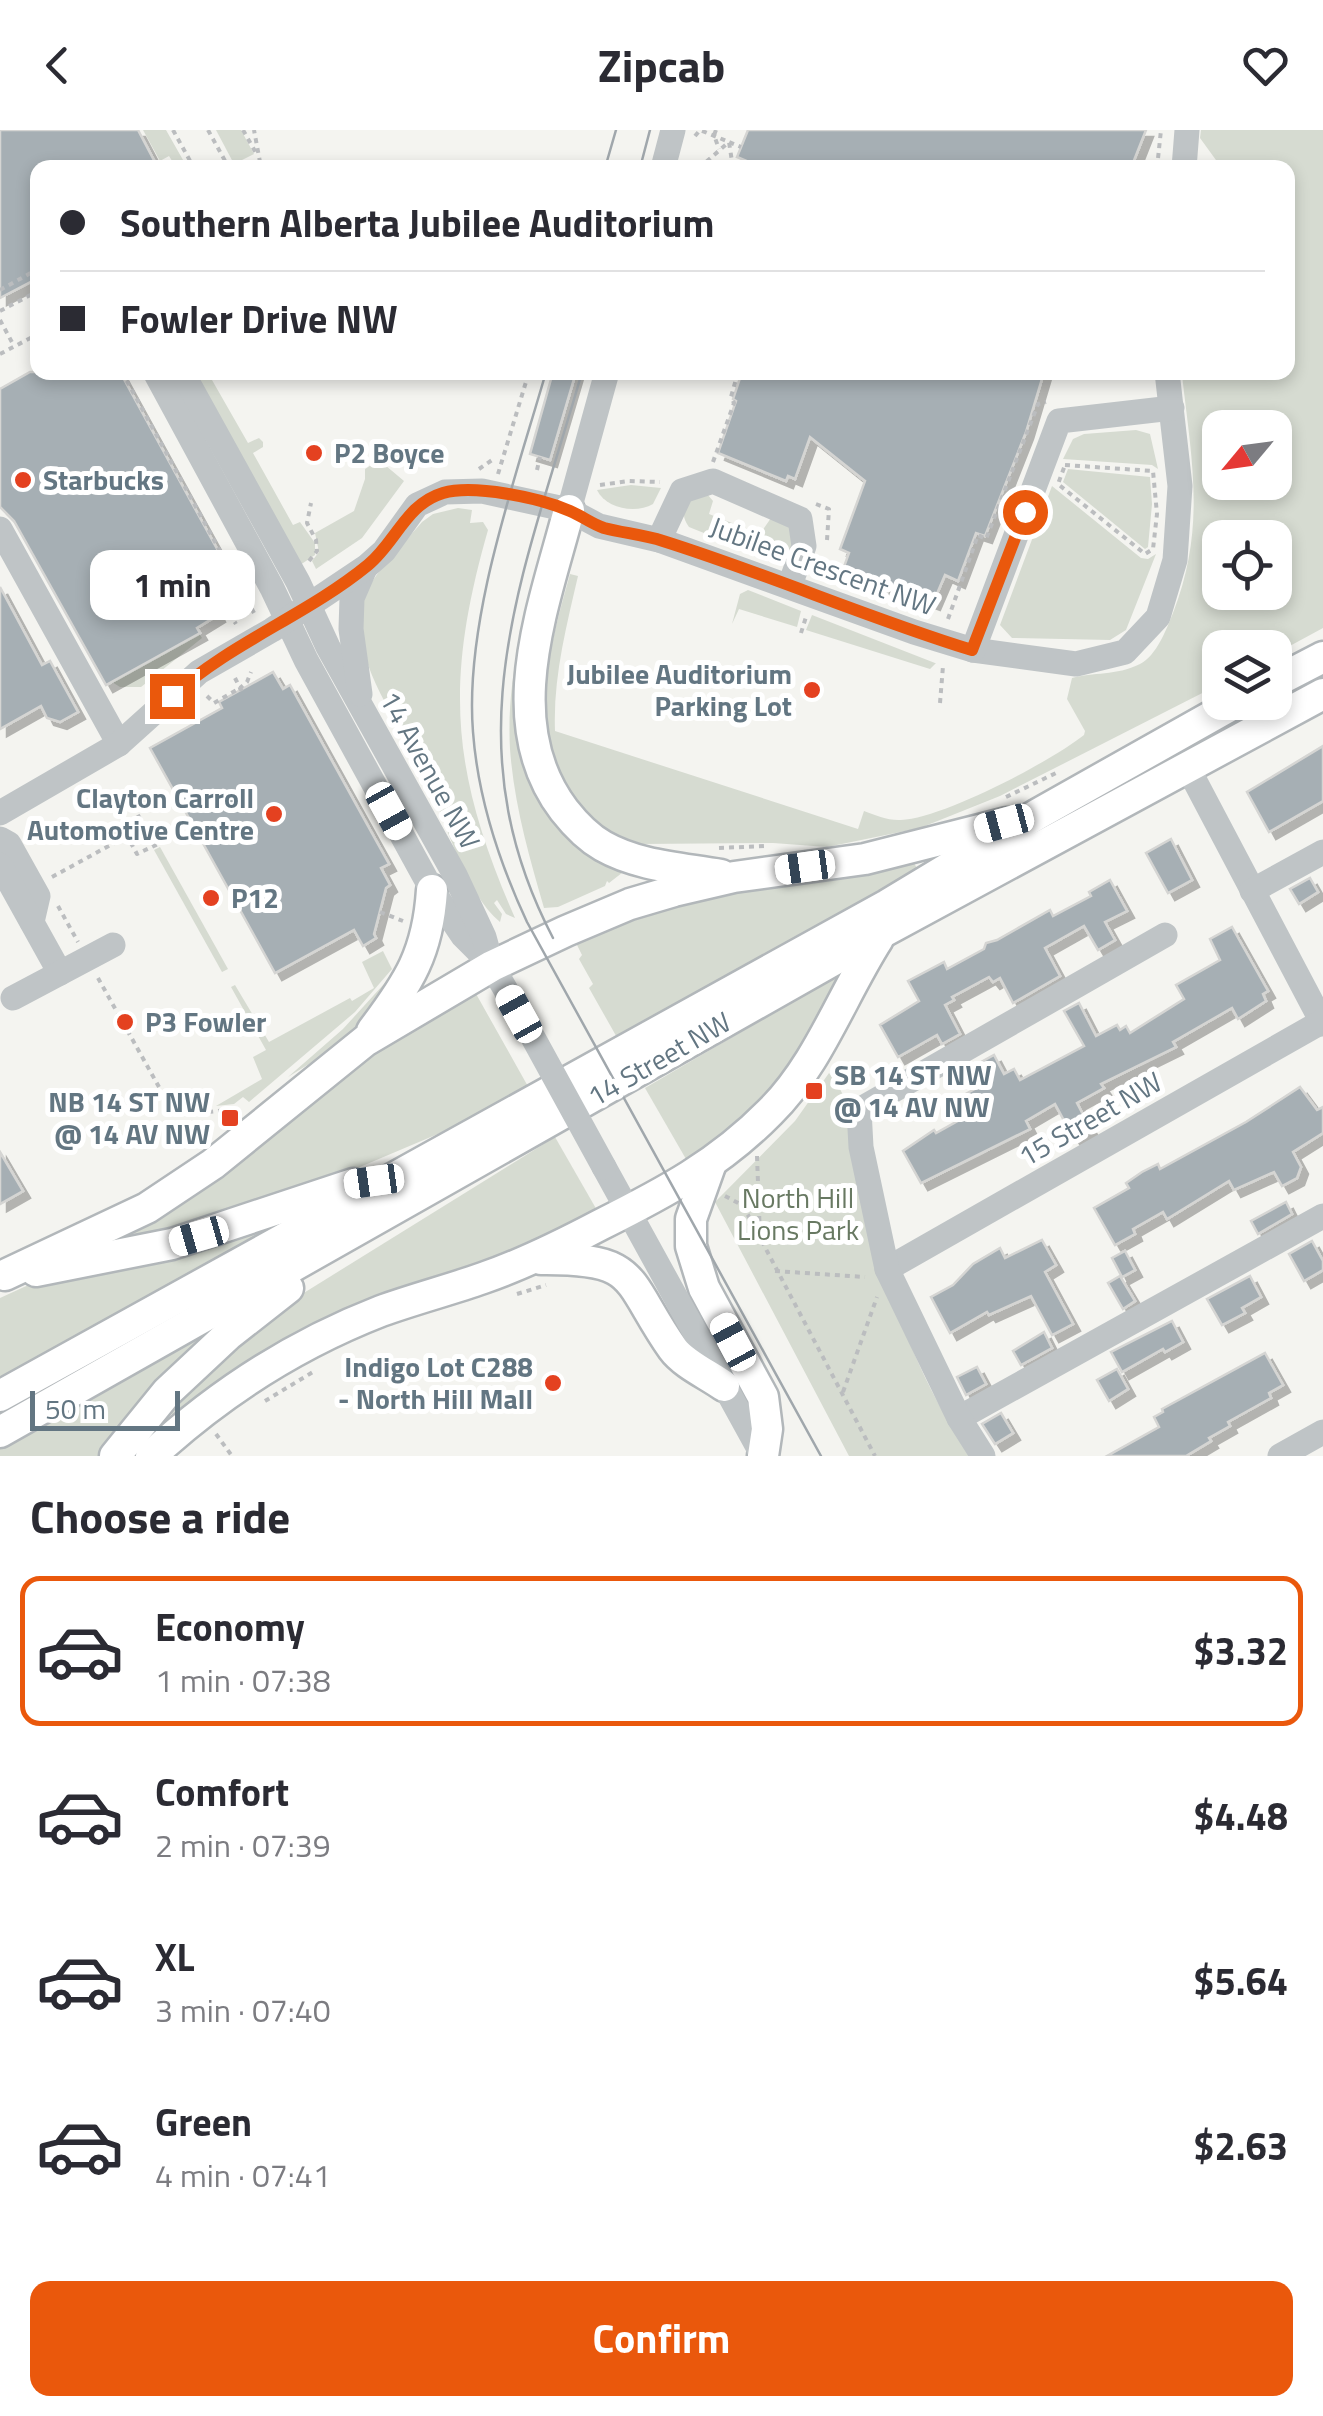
<!DOCTYPE html>
<html lang="en">
<head>
<meta charset="utf-8">
<style>
  body { margin:0; font-family:"Titillium Web",sans-serif; background:#f7f7f7; color:#2b2b33; height:100vh; display:flex; flex-direction:column; font-size:38px; white-space:nowrap }
  * { box-sizing:border-box; margin:0 }
  p { font-size:32px; color:#7c7c81 }
  .icon { flex:none; width:55px; height:55px; fill:none; stroke:currentColor; stroke-width:2; stroke-linecap:round; stroke-linejoin:round }
  .map { position:relative; height:1326px; overflow:hidden }
  .sheet { display:flex; flex-direction:column; background:#fff; flex:1 }
  .sheet>* { flex:none }
  .banner { position:absolute; left:30px; top:30px; width:1265px; height:220px; border-radius:20px; box-shadow:0 5px 15px #0003; display:grid; align-content:center; height:220px; padding:0 30px; background:#fff }
  .needle { width:65px; rotate:241deg }
  .tools { position:absolute; left:1202px; top:280px; display:grid; gap:20px }
  .tools a { display:grid; place-items:center; width:90px; height:90px; border-radius:20px; background:#fff; box-shadow:0 5px 15px #0003; font-size:50px }
  .scale { position:absolute; left:30px; bottom:25px; width:150px; box-sizing:border-box; padding-left:10px; border:5px solid #637682; border-top:0; font-size:28px; line-height:35px; white-space:nowrap; color:#637682; -webkit-text-stroke:8px #fff; paint-order:stroke }
  .end { position:absolute; width:45px; height:45px; margin:-22px; border:12px solid #ea580c; background:#fff; box-shadow:0 0 0 5px #fff }
  .from { border-radius:50% }
  .bubble { position:absolute; height:70px; border-radius:20px; background:#fff; box-shadow:0 5px 15px #0003; font-size:32px; font-weight:700; line-height:70px; text-align:center }
  .car { position:absolute; width:30px; height:60px; margin:-30px -15px; border-radius:12px; box-shadow:0 0 8px 2px #0007; background:linear-gradient(#fff 24%,#345 0 40%,#fff 0 76%,#345 0 86%,#fff 0) }
  .banner b { display:flex; align-items:center; gap:35px; height:95px; font-size:38px }
  .banner b+b { border-top:2px solid #e1e1e2 }
  .banner i { width:25px; height:25px; background:#2b2b33 }
  ul { padding:0; list-style:none }
  li { display:flex; align-items:center; gap:30px; height:150px; margin:0 20px 15px; padding:0 10px; border:5px solid transparent; border-radius:20px }
  li div { flex:1 }
  li b { display:block; font-size:38px }
  li em { font-style:normal; font-weight:700 }
  li.current { border-color:#ea580c }
  li>.icon { width:90px; height:90px; stroke-width:1.5 }
  h2 { padding:0 30px; font-size:45px; line-height:120px }
  .primary-button { display:flex; gap:20px; margin-top:auto; padding:20px 30px }
  .primary-button a { flex:1; height:115px; border-radius:20px; background:#ea580c; color:#fff; font-size:40px; font-weight:700; line-height:115px; text-align:center }
  header { display:flex; justify-content:space-between; align-items:center; height:130px; padding:0 30px; background:#fff; font-size:45px; font-weight:700 }
  .map>svg:first-child { display:block }
  .green { fill:#d6dbd1; fill-rule:evenodd }
  .building { fill:#a6afb4; stroke:#d5d5d3; stroke-width:2.5; filter:url(#shadow) }
  .lines { fill:none; stroke-linecap:round; stroke-linejoin:round }
  .major-casing { stroke:#b2b7ba; stroke-width:35 }
  .path { stroke:#bbbdbf; stroke-width:4; stroke-dasharray:5 5; stroke-linecap:butt }
  .minor { stroke:#bfc4c6; stroke-width:25 }
  .major { stroke:#fff; stroke-width:30 }
  .tram { stroke:#a0a7ac; stroke-width:2.5 }
  .minor-bridge { stroke:#bfc4c6; stroke-width:25 }
  .route { stroke:#ea580c; stroke-width:12 }
  .poi-dot { fill:#e44120; stroke:#fff; stroke-width:4 }
  .labels { text-anchor:middle; stroke-width:10; stroke-linejoin:round; paint-order:stroke }
  .poi-label { font-size:28px; font-weight:bold; fill:#637682; stroke:#fff; text-anchor:start }
  .street-label { font-size:28px; fill:#637682; stroke:#fff }
  .park-label { font-size:28px; fill:#687962; stroke:#fff }
</style>
</head>
<body>
<header><svg class="icon" aria-label="back" viewBox="0 0 24 24"><path d="M15 5l-7 7 7 7"/></svg>Zipcab<svg class="icon" aria-label="heart" viewBox="0 0 24 24"><path d="M12 20l-8-8c-3-5 5-10 8-4 3-6 11-1 8 4z"/></svg></header>
<div class="map">
<svg width="1323" height="1326" viewBox="0 0 1323 1326">
  <defs>
    <filter id="shadow"><feDropShadow dx="7" dy="7" stdDeviation="0" flood-color="#0004"/></filter>
  </defs>
  <rect width="100%" height="100%" fill="#f4f4f0"/>
  <g class="green">
    <path d="M143,0H166L187,37H176L169,26L160,31Z"/>
    <path d="M216,0H241L254,24L234,34Z"/>
    <path d="M1201,0H1323V498L1275,524V518H1220V554L1000,666L920,698L827,717L773,713L640,714C619,710 602,697 587,683C520,618 548,523 570,444L578,446C566,498 553,548 555,601L858,699L864,681C875,685 889,691 901,690C943,688 1050,632 1084,605L1085,601L1067,569L1072,548C1093,542 1116,546 1140,534C1157,525 1166,500 1173,483C1206,398 1192,333 1182,245L1288,242V38L1221,37L1200,8ZM1220,298H1275V352H1220ZM1220,408H1275V462H1220Z"/>
    <path d="M196,243H208L248,313L259,308L263,312V317L253,323L293,395L300,392L315,413V425L300,435Z"/>
    <path d="M1136,300L1150,304L1158,339L1152,335L1063,329L1073,309L1084,304Z"/>
    <path d="M379,330L404,351L362,408L316,439L312,431L319,422L315,403L354,381L365,349V339Z"/>
    <path d="M1068,339L1150,347L1152,374L1148,417L1145,419L1063,352Z"/>
    <path d="M631,355L661,358L653,374C636,384 606,379 597,360Z"/>
    <path d="M1052,356L1141,428L1148,429L1156,424L1126,500L1110,510L1012,508L1000,495Z"/>
    <path d="M708,365L713,371L709,384L760,404L771,388L791,397L793,426L782,432L771,430L689,397C681,386 683,380 691,369Z"/>
    <path d="M458,378L472,380L470,393L483,392L488,400C444,554 451,642 515,788L506,784L497,770L494,773L502,784L500,792C465,763 445,690 427,649C404,599 358,544 359,486C360,454 403,415 422,392L433,384Z"/>
    <path d="M544,414L553,417L516,574L518,606L627,739L609,753L607,751L605,756L558,777L544,778C529,726 514,674 510,619C506,549 525,481 544,414Z"/>
    <path d="M748,460L801,481L797,497L739,479L732,494L740,464Z"/>
    <path d="M812,485L935,533H936L930,539L806,500Z"/>
    <path d="M199,503L202,508L141,557H120L112,552Z"/>
    <path d="M160,717L228,839L222,842L154,720Z"/>
    <path d="M914,733L918,740L619,911L589,858L593,854L579,829L582,825L575,811C623,791 671,773 722,762C785,749 851,749 914,733Z"/>
    <path d="M383,821L392,839L355,882L249,972L243,967L234,974L216,976L262,949L253,927L266,920L231,857L235,855L269,912L350,868L352,871L374,858L362,832Z"/>
    <path d="M394,843L386,866L338,916L288,947L343,899Z"/>
    <path d="M837,846L840,849C807,926 753,981 690,1036L645,958Z"/>
    <path d="M475,862L530,960L452,998L315,1056L139,1112L106,1111L234,1034L393,910Z"/>
    <path d="M829,943C857,974 854,1026 864,1066C886,1158 916,1248 971,1326H849L715,1072L795,991Z"/>
    <path d="M555,1007L598,1082L174,1287L166,1278L286,1174Z"/>
    <path d="M260,1098L264,1107L0,1253V1168L35,1152Z"/>
    <path d="M201,1203L206,1211L103,1326H0V1319Z"/>
  </g>
  <g class="building">
    <path d="M0,0H138L158,38H38V148L0,168Z"/>
    <path d="M748,0H1146L1131,38H763L737,27Z"/>
    <path d="M30,242H120L233,448L224,454L227,461L211,471L218,485L197,498L200,503L106,555L14,391L0,377V259Z"/>
    <path d="M553,242H576L550,330L530,324Z"/>
    <path d="M742,242H1044L1026,302L985,406L976,403L958,451L945,445L933,473L890,457L887,463L841,445L849,423L840,419L865,351L810,307L795,349L788,346L786,351L718,323L736,271L733,269Z"/>
    <path d="M0,457L42,535L50,531L78,582L60,592L47,588L41,576L0,599Z"/>
    <path d="M273,542L283,559L290,555L389,734L381,738L390,755L386,758L374,804L376,808L363,816L354,800L275,843L150,618L222,578L219,572Z"/>
    <path d="M1323,616V671L1269,702L1247,662Z"/>
    <path d="M1171,709L1192,750L1168,763L1146,723Z"/>
    <path d="M1310,748L1318,762L1299,774L1290,759Z"/>
    <path d="M1110,750L1127,781L1105,792L1115,810L1098,820L1084,796L1045,818L1060,846L1013,873L1000,848L993,852L989,847L952,867L954,870L945,875L960,904L942,914L937,905L898,927L880,895L919,871L908,851L944,832L947,839L984,819L986,813L997,810L1050,780L1053,786L1091,766L1089,762Z"/>
    <path d="M1232,797L1268,861L1263,864L1266,871L1238,889L1232,878L1173,912L1176,917L1101,954L1104,958L1077,973L1090,998L1073,1007L1055,974L1026,991L1030,999L921,1053L903,1021L934,1000L936,1003L972,983L962,966L982,955L972,937L994,925L1004,944L1014,939L1020,950L1084,916L1064,881L1079,873L1096,906L1117,895L1120,900L1126,896L1130,903L1184,869L1176,855L1220,830L1210,809Z"/>
    <path d="M1300,957L1317,980L1323,977V1003L1293,1022L1301,1037L1297,1048L1282,1056L1274,1042L1234,1060L1229,1051L1167,1089L1163,1082L1133,1099L1135,1104L1115,1115L1094,1078L1129,1058L1126,1053L1142,1042L1158,1034L1160,1039L1246,992Z"/>
    <path d="M0,1022L23,1061L0,1074Z"/>
    <path d="M1286,1072L1292,1084L1258,1104L1251,1091Z"/>
    <path d="M1042,1110L1056,1135L1045,1142L1073,1194L1052,1205L1031,1166L989,1185L987,1182L950,1203L931,1167L953,1155L973,1134L1000,1118L1005,1128Z"/>
    <path d="M1312,1111L1323,1131V1140L1304,1151L1289,1124Z"/>
    <path d="M1125,1121L1135,1140L1122,1147L1112,1128Z"/>
    <path d="M1120,1146L1135,1171L1123,1179L1108,1153Z"/>
    <path d="M1250,1146L1261,1167L1242,1178L1245,1183L1222,1195L1207,1169Z"/>
    <path d="M1172,1191L1183,1212L1165,1222L1163,1219L1122,1242L1111,1222Z"/>
    <path d="M1044,1202L1052,1218L1021,1235L1013,1221Z"/>
    <path d="M1265,1223L1283,1255L1269,1263L1271,1268L1228,1292L1230,1296L1209,1308L1211,1311L1186,1326H1107L1159,1297L1154,1287L1163,1282L1162,1279Z"/>
    <path d="M977,1237L986,1254L966,1265L957,1247Z"/>
    <path d="M1117,1239L1128,1259L1109,1271L1097,1250Z"/>
    <path d="M1001,1283L1013,1303L995,1314L982,1294Z"/>
  </g>
  <g class="lines">
    <g class="major-casing">
      <g id="major">
        <path d="M569,380C544,476 497,592 564,680C575,694 587,707 603,716C638,736 681,738 721,745"/>
        <path d="M1275,552L1323,527"/>
        <path d="M372,901C409,852 428,823 432,760"/>
        <path d="M711,1033L691,1089V1116L704,1158L763,1267L767,1299L763,1326"/>
        <path d="M541,1129C641,1128 624,1149 673,1219C684,1234 709,1245 724,1256"/>
        <path d="M36,1141L172,1114L353,1054"/>
        <path d="M5,1145L147,1078L213,1034L365,911L492,836L566,801L630,774L674,761L734,747L865,729L1007,693"/>
        <path d="M0,1266L887,775L1038,684L1237,572"/>
        <path d="M0,1302L883,802L1323,564"/>
        <path d="M115,1326L167,1262L228,1205L288,1158"/>
        <path d="M151,1326C218,1264 296,1214 381,1181C414,1169 449,1160 483,1148C524,1134 562,1115 600,1095C664,1063 719,1034 770,982C818,935 842,865 878,809"/>
      </g>
    </g>
    <g class="path">
      <path d="M173,0L194,38"/>
      <path d="M208,0L229,38"/>
      <path d="M243,0L256,23"/>
      <path d="M716,0L714,5L719,19"/>
      <path d="M695,6L700,0L729,12L733,38"/>
      <path d="M251,38L260,32L254,0"/>
      <path d="M699,38L729,12L741,17"/>
      <path d="M1157,38L1161,0"/>
      <path d="M0,160L38,139"/>
      <path d="M0,181L38,161"/>
      <path d="M0,190L14,216"/>
      <path d="M0,224L38,204"/>
      <path d="M122,242L254,483"/>
      <path d="M713,332L734,273L731,267L738,242"/>
      <path d="M1065,335L1153,341L1157,384L1153,419L1145,424L1058,354Z"/>
      <path d="M479,339L495,328"/>
      <path d="M537,340L540,327"/>
      <path d="M498,344L529,242"/>
      <path d="M600,355L629,351L660,352"/>
      <path d="M816,374L829,379L827,410"/>
      <path d="M309,431L317,421L316,410L307,393L311,373"/>
      <path d="M218,467L236,494"/>
      <path d="M223,474L245,463"/>
      <path d="M948,489L978,405L986,409L1038,274L1046,272"/>
      <path d="M801,503L806,487"/>
      <path d="M235,548L240,558L247,552L251,542"/>
      <path d="M207,566L214,573L240,558L242,561"/>
      <path d="M940,573L943,536"/>
      <path d="M1006,667L1056,643"/>
      <path d="M133,676L144,696L127,706L137,724L158,714"/>
      <path d="M719,718L765,716"/>
      <path d="M52,747L127,706"/>
      <path d="M58,776L78,812"/>
      <path d="M380,782L403,791"/>
      <path d="M98,848L159,957"/>
      <path d="M169,976L200,983L228,980L232,985"/>
      <path d="M757,1026L760,1107"/>
      <path d="M725,1066L740,1074L748,1085L875,1326"/>
      <path d="M775,1141L865,1147"/>
      <path d="M517,1164L546,1155"/>
      <path d="M843,1262L877,1167"/>
      <path d="M265,1271L313,1242"/>
      <path d="M216,1304L232,1326"/>
    </g>
    <g class="minor">
      <path d="M663,38L673,0"/>
      <path d="M1184,38L1187,0"/>
      <path d="M155,242L272,458L306,530L432,760L463,806L489,832"/>
      <path d="M182,242L298,452L328,517L455,745L484,807L492,836L530,902"/>
      <path d="M569,380L599,396L659,410L914,502L973,520L1076,534L1125,522L1158,487L1175,430L1180,356L1167,242"/>
      <path d="M0,399L119,614"/>
      <path d="M659,410L682,361L713,351L800,389L804,416L790,455"/>
      <path d="M973,520L1059,291L1172,278"/>
      <path d="M360,564L351,499L352,468L365,438"/>
      <path d="M1188,638L1323,894"/>
      <path d="M0,683L119,614L199,542L272,500L366,437L384,421L417,375L445,362L482,361L569,380L607,242"/>
      <path d="M0,709L9,714L38,766L32,792"/>
      <path d="M0,735L60,843"/>
      <path d="M1252,761L1323,722"/>
      <path d="M13,868L113,815"/>
      <path d="M604,1037L763,1326"/>
      <path d="M887,1139L1323,891"/>
      <path d="M959,1288L1323,1086"/>
      <path d="M983,1326L959,1288L887,1139L861,1017L859,980L1165,805"/>
      <path d="M1280,1326L1323,1302"/>
    </g>
    <use href="#major" class="major"/>
    <g class="tram">
      <path d="M605,38L616,0"/>
      <path d="M640,38L650,0"/>
      <path d="M546,242C515,350 464,491 473,602C478,669 499,732 527,792L821,1326"/>
      <path d="M553,808C448,607 525,442 582,242"/>
    </g>
    <path class="minor-bridge" d="M530,902L604,1037"/>
  </g>
  <g class="lines">
    <path class="route" d="M172,566C230,513 307,485 368,435C396,412 406,374 443,363C474,354 540,368 570,381C582,386 592,394 604,398C624,403 644,405 663,411C768,444 868,488 972,520L1025,382"/>
  </g>
  <g class="poi-dot">
    <circle cx="314" cy="323" r="10"/>
    <circle cx="23" cy="350" r="10"/>
    <circle cx="812" cy="560" r="10"/>
    <circle cx="274" cy="684" r="10"/>
    <circle cx="211" cy="768" r="10"/>
    <circle cx="125" cy="892" r="10"/>
    <rect x="804" y="951" width="20" height="20" rx="5"/>
    <rect x="220" y="978" width="20" height="20" rx="5"/>
    <circle cx="553" cy="1253" r="10"/>
  </g>
  <g class="labels">
    <g class="poi-label">
      <text x="334" y="333">P2 Boyce</text>
      <text x="43" y="360">Starbucks</text>
      <text x="792" y="554" text-anchor="end">Jubilee Auditorium<tspan x="792" dy="32">Parking Lot</tspan></text>
      <text x="254" y="678" text-anchor="end">Clayton Carroll<tspan x="254" dy="32">Automotive Centre</tspan></text>
      <text x="231" y="778">P12</text>
      <text x="145" y="902">P3 Fowler</text>
      <text x="834" y="955">SB 14 ST NW<tspan x="834" dy="32">@ 14 AV NW</tspan></text>
      <text x="210" y="982" text-anchor="end">NB 14 ST NW<tspan x="210" dy="32">@ 14 AV NW</tspan></text>
      <text x="533" y="1247" text-anchor="end">Indigo Lot C288<tspan x="533" dy="32">- North Hill Mall</tspan></text>
    </g>
    <g class="street-label">
      <text transform="translate(823 436) rotate(20)" y="10">Jubilee Crescent NW</text>
      <text transform="translate(430 640) rotate(61)" y="10">14 Avenue NW</text>
      <text transform="translate(659 929) rotate(-30)" y="10">14 Street NW</text>
      <text transform="translate(1090 989) rotate(-30)" y="10">15 Street NW</text>
    </g>
    <g class="park-label">
      <text x="798" y="1078">North Hill<tspan x="798" dy="32">Lions Park</tspan></text>
    </g>
  </g>
</svg>
<div class="tools">
<a><svg class="needle" viewBox="-14 -14 28 28"><path d="M0-13l5 13h-10z" fill="#e53935"/><path d="M0 13l5-13h-10z" fill="#7c7c81"/></svg></a>
<a><svg class="icon" aria-label="locate" viewBox="0 0 24 24"><circle cx="12" cy="12" r="6"/><path d="M12 2v4M12 18v4M2 12h4M18 12h4"/></svg></a>
<a><svg class="icon" aria-label="layers" viewBox="0 0 24 24"><path d="M12 4l9 5-9 5-9-5zM3 14l9 5 9-5"/></svg></a>
</div>
<div class="scale">50 m</div>
<i class="end from" style="left:1025px;top:382px"></i>
<i class="end" style="left:172px;top:566px"></i>
<div class="bubble" style="left:90px;top:420px;width:165px">1 min</div>
<i class="car" style="left:389px;top:681px;rotate:151deg"></i>
<i class="car" style="left:1004px;top:693px;rotate:255deg"></i>
<i class="car" style="left:805px;top:737px;rotate:262deg"></i>
<i class="car" style="left:519px;top:884px;rotate:331deg"></i>
<i class="car" style="left:374px;top:1051px;rotate:262deg"></i>
<i class="car" style="left:199px;top:1106px;rotate:254deg"></i>
<i class="car" style="left:733px;top:1212px;rotate:332deg"></i>
<div class="banner">
<b><i class="from"></i>Southern Alberta Jubilee Auditorium</b>
<b><i></i>Fowler Drive NW</b>
</div>
</div>
<section class="sheet">
<h2>Choose a ride</h2>
<ul>
<li class="current"><svg class="icon" aria-label="car" viewBox="0 0 24 24"><path d="M5 17H2v-5l4-1 3-4h7l3 4 3 1v5h-3M9 17h6M6 11h13"/><circle cx="7" cy="17" r="2"/><circle cx="17" cy="17" r="2"/></svg><div><b>Economy</b><p>1 min · 07:38</p></div><em>$3.32</em></li>
<li><svg class="icon" aria-label="car" viewBox="0 0 24 24"><path d="M5 17H2v-5l4-1 3-4h7l3 4 3 1v5h-3M9 17h6M6 11h13"/><circle cx="7" cy="17" r="2"/><circle cx="17" cy="17" r="2"/></svg><div><b>Comfort</b><p>2 min · 07:39</p></div><em>$4.48</em></li>
<li><svg class="icon" aria-label="car" viewBox="0 0 24 24"><path d="M5 17H2v-5l4-1 3-4h7l3 4 3 1v5h-3M9 17h6M6 11h13"/><circle cx="7" cy="17" r="2"/><circle cx="17" cy="17" r="2"/></svg><div><b>XL</b><p>3 min · 07:40</p></div><em>$5.64</em></li>
<li><svg class="icon" aria-label="car" viewBox="0 0 24 24"><path d="M5 17H2v-5l4-1 3-4h7l3 4 3 1v5h-3M9 17h6M6 11h13"/><circle cx="7" cy="17" r="2"/><circle cx="17" cy="17" r="2"/></svg><div><b>Green</b><p>4 min · 07:41</p></div><em>$2.63</em></li>
</ul>
<div class="primary-button"><a>Confirm</a></div>
</section>
</body>
</html>
